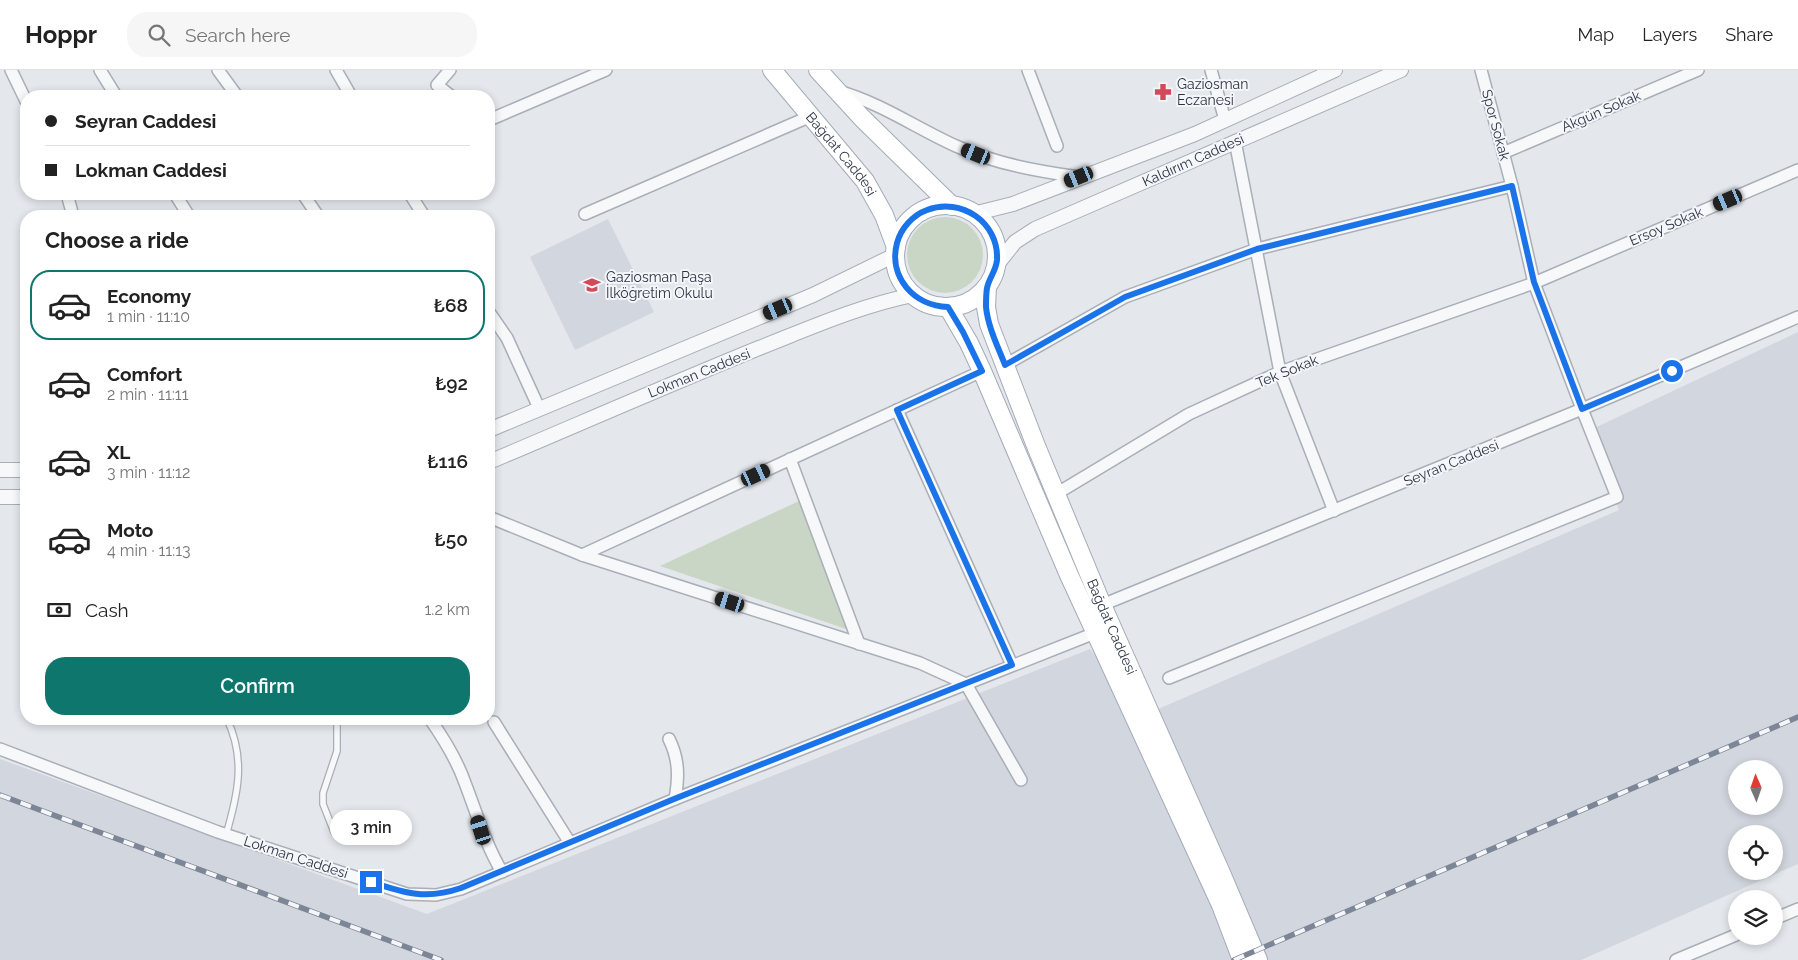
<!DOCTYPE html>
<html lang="en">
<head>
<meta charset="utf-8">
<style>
  body { margin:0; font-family:Raleway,sans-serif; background:#f6f6f6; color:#222; height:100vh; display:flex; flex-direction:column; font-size:19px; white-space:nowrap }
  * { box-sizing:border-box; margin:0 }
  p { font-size:16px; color:#767676 }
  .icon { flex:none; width:28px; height:28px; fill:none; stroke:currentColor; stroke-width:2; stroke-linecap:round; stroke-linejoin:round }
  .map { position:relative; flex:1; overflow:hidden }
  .drawer { position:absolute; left:20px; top:140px; width:475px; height:515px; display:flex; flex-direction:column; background:#fff; border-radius:20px; box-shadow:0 2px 8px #0003 }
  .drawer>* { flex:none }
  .banner { position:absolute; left:20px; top:20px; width:475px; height:110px; border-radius:20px; box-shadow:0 2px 8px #0003; display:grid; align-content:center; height:110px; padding:0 25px; background:#fff }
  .needle { width:32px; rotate:358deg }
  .controls { position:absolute; left:1728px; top:690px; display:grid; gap:10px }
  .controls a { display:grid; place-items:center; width:55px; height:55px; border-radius:50%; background:#fff; box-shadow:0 2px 8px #0003; font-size:25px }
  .end { position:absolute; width:22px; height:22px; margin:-11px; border:6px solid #1a73e8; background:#fff; box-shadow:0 0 0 2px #fff }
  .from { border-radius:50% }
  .bubble { position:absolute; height:35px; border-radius:18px; background:#fff; box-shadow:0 2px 8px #0003; font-size:16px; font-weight:600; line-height:35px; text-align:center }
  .car { position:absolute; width:15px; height:30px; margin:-15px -8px; border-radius:6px; box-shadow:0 0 4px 1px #0007; background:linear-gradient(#222 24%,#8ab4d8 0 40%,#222 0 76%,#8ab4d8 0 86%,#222 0) }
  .banner b { display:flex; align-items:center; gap:18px; height:48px; font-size:19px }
  .banner b+b { border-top:1px solid #e0e0e0 }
  .banner i { width:12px; height:12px; background:#222 }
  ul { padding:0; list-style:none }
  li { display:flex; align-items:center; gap:15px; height:70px; margin:0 10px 8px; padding:0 15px; border:2px solid transparent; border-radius:20px }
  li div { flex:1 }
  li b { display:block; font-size:19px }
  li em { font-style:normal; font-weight:600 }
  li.active { border-color:#0f766e }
  li>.icon { width:45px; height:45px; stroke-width:1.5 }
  h2 { padding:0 25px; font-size:22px; line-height:60px }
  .pay { display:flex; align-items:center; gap:12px; height:55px; padding:0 25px; font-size:19px }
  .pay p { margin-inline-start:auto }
  .primary-button { display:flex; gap:10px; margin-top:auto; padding:10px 25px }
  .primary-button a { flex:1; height:58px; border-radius:20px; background:#0f766e; color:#fff; font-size:20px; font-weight:600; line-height:58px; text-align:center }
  header { display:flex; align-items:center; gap:30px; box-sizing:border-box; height:70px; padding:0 25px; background:#fff; border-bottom:1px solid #e0e0e0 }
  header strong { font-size:24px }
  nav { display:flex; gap:28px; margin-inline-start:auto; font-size:18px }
  .search { width:350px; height:45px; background:#f6f6f6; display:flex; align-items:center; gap:12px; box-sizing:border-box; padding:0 18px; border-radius:20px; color:#767676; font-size:19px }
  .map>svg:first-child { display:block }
  .built { fill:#d2d6de; fill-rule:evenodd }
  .green { fill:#c9d6c5 }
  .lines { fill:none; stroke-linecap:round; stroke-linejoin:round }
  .service-casing { stroke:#a9aeb7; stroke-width:8 }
  .minor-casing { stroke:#a9aeb7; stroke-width:14 }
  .tertiary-casing { stroke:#a9aeb7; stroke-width:16 }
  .primary-casing { stroke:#a3abb8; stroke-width:20 }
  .service { stroke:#f7f8fa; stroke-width:5.5 }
  .minor { stroke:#f7f8fa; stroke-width:11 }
  .tertiary { stroke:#f7f8fa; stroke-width:14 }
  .primary { stroke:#fff; stroke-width:18 }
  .rail-casing { stroke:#7d8696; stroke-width:5.5 }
  .rail { stroke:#f4f6f9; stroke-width:4; stroke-dasharray:11; stroke-linecap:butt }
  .route { stroke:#1a73e8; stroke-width:6 }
  .labels { text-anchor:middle; stroke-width:4; stroke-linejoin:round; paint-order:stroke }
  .poi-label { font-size:14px; fill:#2b3445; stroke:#f4f6f9; text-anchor:start }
  .street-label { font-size:14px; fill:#2b3445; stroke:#f4f6f9 }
</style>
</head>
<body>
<header>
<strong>Hoppr</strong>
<div class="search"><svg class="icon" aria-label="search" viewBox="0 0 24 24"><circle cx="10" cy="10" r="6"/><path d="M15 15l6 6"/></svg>Search here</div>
<nav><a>Map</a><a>Layers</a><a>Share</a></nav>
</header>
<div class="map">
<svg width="1798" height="890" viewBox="0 0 1798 890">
  <rect width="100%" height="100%" fill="#e4e7ec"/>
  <g class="built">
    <path d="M608,149L654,242L575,280L530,187Z"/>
    <path d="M1798,262V794L1581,890H0V689L427,844L1090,579L1142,646L1619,440L1586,362ZM1736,699H1774V736H1736ZM1736,764H1774V801H1736Z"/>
  </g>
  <g class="green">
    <circle cx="945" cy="185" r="38"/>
    <path d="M799,431L855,562L660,496Z"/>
  </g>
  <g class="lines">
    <g class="service-casing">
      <g id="service">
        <path d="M334,762L323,734V723L337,681V649"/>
        <path d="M226,765C238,724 246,689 227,649"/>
      </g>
    </g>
    <g class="minor-casing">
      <g id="minor">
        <path d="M11,0L26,31"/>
        <path d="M100,0L116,26"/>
        <path d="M218,0L237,26"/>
        <path d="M336,0L351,26"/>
        <path d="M450,0L437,15L451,26"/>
        <path d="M1028,0L1057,76"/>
        <path d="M1211,0L1225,50"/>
        <path d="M838,21C881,33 916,58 956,76C996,94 1037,101 1079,107"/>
        <path d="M489,50L606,0"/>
        <path d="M1235,71L1280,302L1334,441"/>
        <path d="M1503,83L1698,0"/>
        <path d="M67,124L73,146"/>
        <path d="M175,124L189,146"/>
        <path d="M303,124L318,146"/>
        <path d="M410,124L424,146"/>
        <path d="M585,144L811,46"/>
        <path d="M489,242L507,268L539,338"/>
        <path d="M1005,295L1125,227L1257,179L1512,116"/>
        <path d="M897,340L1012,595"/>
        <path d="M790,389L859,574"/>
        <path d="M1056,424L1189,344L1280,302L1534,213L1798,100"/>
        <path d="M489,447L582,485L920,593L966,614L1021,710"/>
        <path d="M582,485L982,301"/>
        <path d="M1102,535L1582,339L1798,247"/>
        <path d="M1169,608L1617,427L1582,339L1534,213L1512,116L1481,0"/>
        <path d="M430,649C444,669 457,690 465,713C477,744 485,773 502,802"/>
        <path d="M494,652L570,773"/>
        <path d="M669,669C679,689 679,707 675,729"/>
        <path d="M0,679L218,762L407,824L436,825L461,819L675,729L1095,563"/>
        <path d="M1774,849L1798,839"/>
        <path d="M1676,890L1736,865"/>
      </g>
    </g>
    <g class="tertiary-casing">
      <g id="tertiary">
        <path d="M973,144L1013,134L1195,64L1335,0"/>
        <path d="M996,196L1015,172L1035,159L1401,0"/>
        <path d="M489,360L813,225L895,185"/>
        <path d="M489,392C579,354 668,315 759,278C810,258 859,236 913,225"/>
        <path d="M0,400H26"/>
        <path d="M0,427H26"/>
      </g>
    </g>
    <g class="primary-casing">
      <g id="primary">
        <path id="s1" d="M772,0L865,111L884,145L896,177"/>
        <path d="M818,0L862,48L952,136"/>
        <circle cx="946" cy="186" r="51"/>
        <path id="s2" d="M987,217L986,237L989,254L1036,376L1102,535L1221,803L1258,890"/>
        <path d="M948,237L969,273L982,301L1069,505L1221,835L1242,890"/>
      </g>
    </g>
    <use href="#service" class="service"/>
    <use href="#minor" class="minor"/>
    <use href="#tertiary" class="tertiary"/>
    <use href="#primary" class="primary"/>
    <g class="rail-casing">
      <g id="rail">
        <path d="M0,725L441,890"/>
        <path d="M1234,890L1798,647"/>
      </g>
    </g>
    <use href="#rail" class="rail"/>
  </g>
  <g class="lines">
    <path class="route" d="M371,812C405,823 426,830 461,818L674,729L1012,595L897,340L982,301L963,262L948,237C914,236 888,207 897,173C901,158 913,145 927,140C961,127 999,152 997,190C996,201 989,208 987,218C986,224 986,231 986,237C988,257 998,277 1005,295L1125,227L1257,179L1512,116L1534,212L1582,339L1672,301"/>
  </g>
  <defs>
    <g id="pharmacy-bare" transform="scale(1.35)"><path d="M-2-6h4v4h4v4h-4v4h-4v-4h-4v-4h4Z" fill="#d1495b" stroke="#f4f6f9" stroke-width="2.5" paint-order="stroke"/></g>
    <g id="school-bare" transform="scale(1.35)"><path d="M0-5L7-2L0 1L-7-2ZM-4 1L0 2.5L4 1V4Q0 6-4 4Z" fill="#d1495b" stroke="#f4f6f9" stroke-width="2.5" paint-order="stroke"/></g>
  </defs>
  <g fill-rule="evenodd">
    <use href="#pharmacy-bare" x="1163" y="22"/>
    <use href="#school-bare" x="592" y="215"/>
  </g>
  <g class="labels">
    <g class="poi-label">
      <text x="1177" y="19">Gaziosman<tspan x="1177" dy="16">Eczanesi</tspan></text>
      <text x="606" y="212">Gaziosman Paşa<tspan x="606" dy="16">İlköğretim Okulu</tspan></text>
    </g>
    <g class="street-label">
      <text transform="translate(1601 41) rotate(-23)" y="5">Akgün Sokak</text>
      <text transform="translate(1496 55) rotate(75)" y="5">Spor Sokak</text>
      <text dy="5" stroke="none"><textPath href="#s1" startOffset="109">Bağdat Caddesi</textPath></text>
      <text transform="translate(1193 90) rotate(-24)" y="5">Kaldırım Caddesi</text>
      <text transform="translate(1666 156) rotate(-23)" y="5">Ersoy Sokak</text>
      <text transform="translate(1287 301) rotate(-22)" y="5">Tek Sokak</text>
      <text transform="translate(699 303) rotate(-22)" y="5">Lokman Caddesi</text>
      <text transform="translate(1451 393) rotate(-22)" y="5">Seyran Caddesi</text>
      <text dy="5" stroke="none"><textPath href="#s2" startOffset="364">Bağdat Caddesi</textPath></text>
      <text transform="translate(296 787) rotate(18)" y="5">Lokman Caddesi</text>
    </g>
  </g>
</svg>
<div class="controls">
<a><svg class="needle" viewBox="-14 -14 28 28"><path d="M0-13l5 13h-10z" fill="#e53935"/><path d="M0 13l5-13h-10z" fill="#767676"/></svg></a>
<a><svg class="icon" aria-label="locate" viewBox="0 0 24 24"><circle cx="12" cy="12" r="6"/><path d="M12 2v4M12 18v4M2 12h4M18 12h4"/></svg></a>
<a><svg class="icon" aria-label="layers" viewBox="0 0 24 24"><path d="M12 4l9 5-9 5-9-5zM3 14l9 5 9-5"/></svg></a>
</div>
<i class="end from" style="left:1672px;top:301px"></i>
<i class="end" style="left:371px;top:812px"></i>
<div class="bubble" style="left:330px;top:740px;width:82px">3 min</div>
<i class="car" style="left:976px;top:84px;rotate:292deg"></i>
<i class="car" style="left:1079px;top:107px;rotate:248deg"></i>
<i class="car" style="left:1728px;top:130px;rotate:247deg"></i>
<i class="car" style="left:778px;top:239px;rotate:247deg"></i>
<i class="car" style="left:756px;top:405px;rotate:65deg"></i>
<i class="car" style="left:730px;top:532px;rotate:288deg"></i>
<i class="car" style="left:481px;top:760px;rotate:342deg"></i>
<div class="banner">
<b><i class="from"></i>Seyran Caddesi</b>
<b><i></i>Lokman Caddesi</b>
</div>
<section class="drawer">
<h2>Choose a ride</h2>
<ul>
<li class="active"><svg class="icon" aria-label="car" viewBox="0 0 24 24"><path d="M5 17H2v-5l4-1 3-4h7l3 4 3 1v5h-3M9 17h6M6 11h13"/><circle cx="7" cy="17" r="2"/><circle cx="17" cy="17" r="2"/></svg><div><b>Economy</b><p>1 min · 11:10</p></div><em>₺68</em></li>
<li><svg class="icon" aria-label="car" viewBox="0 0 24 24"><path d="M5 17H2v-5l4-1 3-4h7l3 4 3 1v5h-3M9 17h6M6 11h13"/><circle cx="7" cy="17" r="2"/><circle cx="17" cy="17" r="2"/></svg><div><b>Comfort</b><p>2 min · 11:11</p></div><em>₺92</em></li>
<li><svg class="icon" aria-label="car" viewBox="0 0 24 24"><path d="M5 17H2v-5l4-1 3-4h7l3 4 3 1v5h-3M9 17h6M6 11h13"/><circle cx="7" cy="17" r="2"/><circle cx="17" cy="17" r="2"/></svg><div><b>XL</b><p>3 min · 11:12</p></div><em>₺116</em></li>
<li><svg class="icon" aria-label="car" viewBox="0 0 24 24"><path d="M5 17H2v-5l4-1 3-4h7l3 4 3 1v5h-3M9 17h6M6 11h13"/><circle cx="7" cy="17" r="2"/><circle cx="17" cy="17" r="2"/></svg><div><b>Moto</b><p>4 min · 11:13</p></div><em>₺50</em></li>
</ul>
<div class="pay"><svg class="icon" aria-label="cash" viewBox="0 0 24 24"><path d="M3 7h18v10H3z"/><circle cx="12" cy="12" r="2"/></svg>Cash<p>1.2 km</p></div>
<div class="primary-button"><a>Confirm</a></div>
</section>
</div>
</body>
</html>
